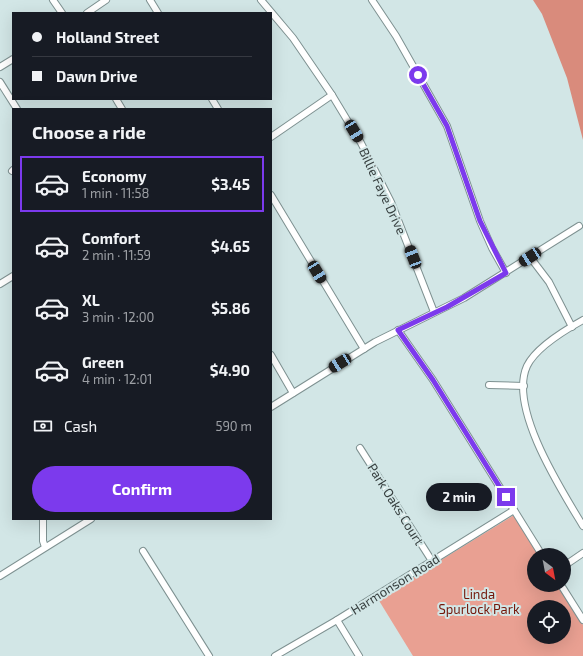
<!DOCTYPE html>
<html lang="en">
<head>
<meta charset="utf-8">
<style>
  body { margin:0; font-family:"Exo 2",sans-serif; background:#242831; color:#f1f3f6; height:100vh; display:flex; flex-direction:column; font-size:15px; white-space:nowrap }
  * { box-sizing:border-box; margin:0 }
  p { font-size:13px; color:#9ea1a6 }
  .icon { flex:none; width:22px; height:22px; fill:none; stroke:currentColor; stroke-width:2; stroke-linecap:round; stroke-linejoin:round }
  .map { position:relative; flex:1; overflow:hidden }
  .drawer { position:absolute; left:12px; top:108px; width:260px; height:412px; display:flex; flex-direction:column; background:#171b24; border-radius:0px; box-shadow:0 4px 16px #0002 }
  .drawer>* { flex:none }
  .hud { position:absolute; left:12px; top:12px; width:260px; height:88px; border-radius:0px; box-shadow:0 4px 16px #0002; display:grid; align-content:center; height:88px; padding:0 20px; background:#171b24 }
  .needle { width:26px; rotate:148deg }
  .fabs { position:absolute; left:527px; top:548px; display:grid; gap:8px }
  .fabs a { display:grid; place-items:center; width:44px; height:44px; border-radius:50%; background:#171b24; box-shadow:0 4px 16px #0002; font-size:20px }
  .end { position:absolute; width:18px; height:18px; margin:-9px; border:5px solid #7c3aed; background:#fff; box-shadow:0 0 0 2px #fff }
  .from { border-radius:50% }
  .bubble { position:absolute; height:28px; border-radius:14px; background:#171b24; box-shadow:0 4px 16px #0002; font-size:13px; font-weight:700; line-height:28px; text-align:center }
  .car { position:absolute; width:12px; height:24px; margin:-12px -6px; border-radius:5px; box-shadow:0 0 3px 1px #0007; background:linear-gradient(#222 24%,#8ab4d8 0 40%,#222 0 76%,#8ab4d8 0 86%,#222 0) }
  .hud b { display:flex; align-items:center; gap:14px; height:38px; font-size:15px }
  .hud b+b { border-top:1px solid #363941 }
  .hud i { width:10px; height:10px; background:#f1f3f6 }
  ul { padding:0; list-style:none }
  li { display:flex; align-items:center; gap:12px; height:56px; margin:0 8px 6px; padding:0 12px; border:2px solid transparent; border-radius:0px }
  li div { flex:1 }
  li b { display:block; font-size:15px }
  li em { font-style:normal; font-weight:700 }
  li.selected { border-color:#7c3aed }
  li>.icon { width:36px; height:36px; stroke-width:1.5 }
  h2 { padding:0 20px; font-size:18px; line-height:48px }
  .pay { display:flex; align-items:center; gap:10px; height:44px; padding:0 20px; font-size:15px }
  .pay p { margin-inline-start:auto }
  .button { display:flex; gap:8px; margin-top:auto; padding:8px 20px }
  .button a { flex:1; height:46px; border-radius:24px; background:#7c3aed; color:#fff; font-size:16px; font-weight:700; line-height:46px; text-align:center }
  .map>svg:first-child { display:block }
  .green { fill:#e9a092; fill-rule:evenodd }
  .forest { fill:#d98b7c }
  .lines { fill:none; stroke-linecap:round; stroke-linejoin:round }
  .minor-casing { stroke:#7e9191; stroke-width:8 }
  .minor { stroke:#fff; stroke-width:6 }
  .route { stroke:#7c3aed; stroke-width:5 }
  .labels { text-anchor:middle; stroke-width:4; stroke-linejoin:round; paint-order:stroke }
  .street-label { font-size:13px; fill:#363e3e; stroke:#d2e6e6 }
  .park-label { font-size:13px; fill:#73170a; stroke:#d2e6e6 }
</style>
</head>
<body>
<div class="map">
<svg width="583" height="656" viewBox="0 0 583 656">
  <rect width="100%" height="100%" fill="#d2e6e6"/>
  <path class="green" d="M514,515L539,555H534V585H558L583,625V656H413L378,599ZM534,607H564V637H534Z"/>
  <path class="forest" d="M533,0H583V140L567,78L542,14Z"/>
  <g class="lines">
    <g class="minor-casing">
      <g id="minor">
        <path d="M53,0L62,13"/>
        <path d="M150,0L158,13"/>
        <path d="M261,0L293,38L332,95L361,143L391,202L434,312"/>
        <path d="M372,0L396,36L447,126L480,221L492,248L506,273"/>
        <path d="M87,13L106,0"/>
        <path d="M0,67L13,59"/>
        <path d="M0,82L17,109"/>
        <path d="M116,99L122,109"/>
        <path d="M212,99L218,109"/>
        <path d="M271,137L332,95"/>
        <path d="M12,171L13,170"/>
        <path d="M271,195L364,349"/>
        <path d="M530,257L549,282L572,327"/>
        <path d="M0,284L13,276"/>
        <path d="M583,320C565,330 536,347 527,366C508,408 562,491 583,526"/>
        <path d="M398,330L433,380L542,555"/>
        <path d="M271,355L293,393"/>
        <path d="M489,385L524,386"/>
        <path d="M271,407L375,342L464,298L579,226"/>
        <path d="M360,448L432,561"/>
        <path d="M43,519V541L45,547"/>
        <path d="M143,551L209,656"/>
        <path d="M564,566L583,553"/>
        <path d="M0,576L91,519"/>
        <path d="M561,585L583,620"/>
        <path d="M337,620L359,656"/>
        <path d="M275,656L337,620L514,510"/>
      </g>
    </g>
    <use href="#minor" class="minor"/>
  </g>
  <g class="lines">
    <path class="route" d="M418,75L447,126L480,221L506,273L447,307L398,330L433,380L506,497"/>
  </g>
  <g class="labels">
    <g class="street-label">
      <text transform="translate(383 191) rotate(65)" y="5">Billie Faye Drive</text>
      <text transform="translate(396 504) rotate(58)" y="5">Park Oaks Court</text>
      <text transform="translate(395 584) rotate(-32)" y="5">Harmonson Road</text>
    </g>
    <g class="park-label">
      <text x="479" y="599">Linda<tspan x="479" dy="15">Spurlock Park</tspan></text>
    </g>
  </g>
</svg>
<div class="fabs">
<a><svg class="needle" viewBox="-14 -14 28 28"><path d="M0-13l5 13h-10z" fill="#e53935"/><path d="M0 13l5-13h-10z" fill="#9ea1a6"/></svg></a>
<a><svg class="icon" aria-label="locate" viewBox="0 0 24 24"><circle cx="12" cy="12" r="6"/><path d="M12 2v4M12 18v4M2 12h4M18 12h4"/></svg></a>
</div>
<i class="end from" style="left:418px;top:75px"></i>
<i class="end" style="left:506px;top:497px"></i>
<div class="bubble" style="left:426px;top:483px;width:66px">2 min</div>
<i class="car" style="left:354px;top:131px;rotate:149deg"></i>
<i class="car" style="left:413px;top:257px;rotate:339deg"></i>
<i class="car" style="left:530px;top:257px;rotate:237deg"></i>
<i class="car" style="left:317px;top:272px;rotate:149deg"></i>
<i class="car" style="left:340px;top:363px;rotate:238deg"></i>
<div class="hud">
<b><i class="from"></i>Holland Street</b>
<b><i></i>Dawn Drive</b>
</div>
<section class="drawer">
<h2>Choose a ride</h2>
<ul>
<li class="selected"><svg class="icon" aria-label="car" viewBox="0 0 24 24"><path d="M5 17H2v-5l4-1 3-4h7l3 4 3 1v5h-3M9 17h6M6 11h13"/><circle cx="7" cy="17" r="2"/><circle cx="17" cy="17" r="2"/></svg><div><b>Economy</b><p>1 min · 11:58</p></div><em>$3.45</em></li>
<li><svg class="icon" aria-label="car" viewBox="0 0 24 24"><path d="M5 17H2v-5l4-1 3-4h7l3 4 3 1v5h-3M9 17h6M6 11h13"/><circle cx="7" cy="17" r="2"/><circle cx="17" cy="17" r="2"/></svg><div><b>Comfort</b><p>2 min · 11:59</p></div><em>$4.65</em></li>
<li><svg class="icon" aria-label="car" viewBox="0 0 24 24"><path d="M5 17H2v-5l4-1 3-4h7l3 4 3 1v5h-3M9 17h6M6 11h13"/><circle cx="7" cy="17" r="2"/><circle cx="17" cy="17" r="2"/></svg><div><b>XL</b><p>3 min · 12:00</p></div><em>$5.86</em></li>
<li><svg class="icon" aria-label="car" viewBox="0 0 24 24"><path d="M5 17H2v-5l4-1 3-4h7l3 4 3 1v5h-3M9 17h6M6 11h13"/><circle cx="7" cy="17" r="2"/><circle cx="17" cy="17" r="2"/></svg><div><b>Green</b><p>4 min · 12:01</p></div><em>$4.90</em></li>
</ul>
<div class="pay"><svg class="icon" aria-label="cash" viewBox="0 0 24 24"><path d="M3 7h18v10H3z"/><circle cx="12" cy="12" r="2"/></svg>Cash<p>590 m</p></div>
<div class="button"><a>Confirm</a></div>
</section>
</div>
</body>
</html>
